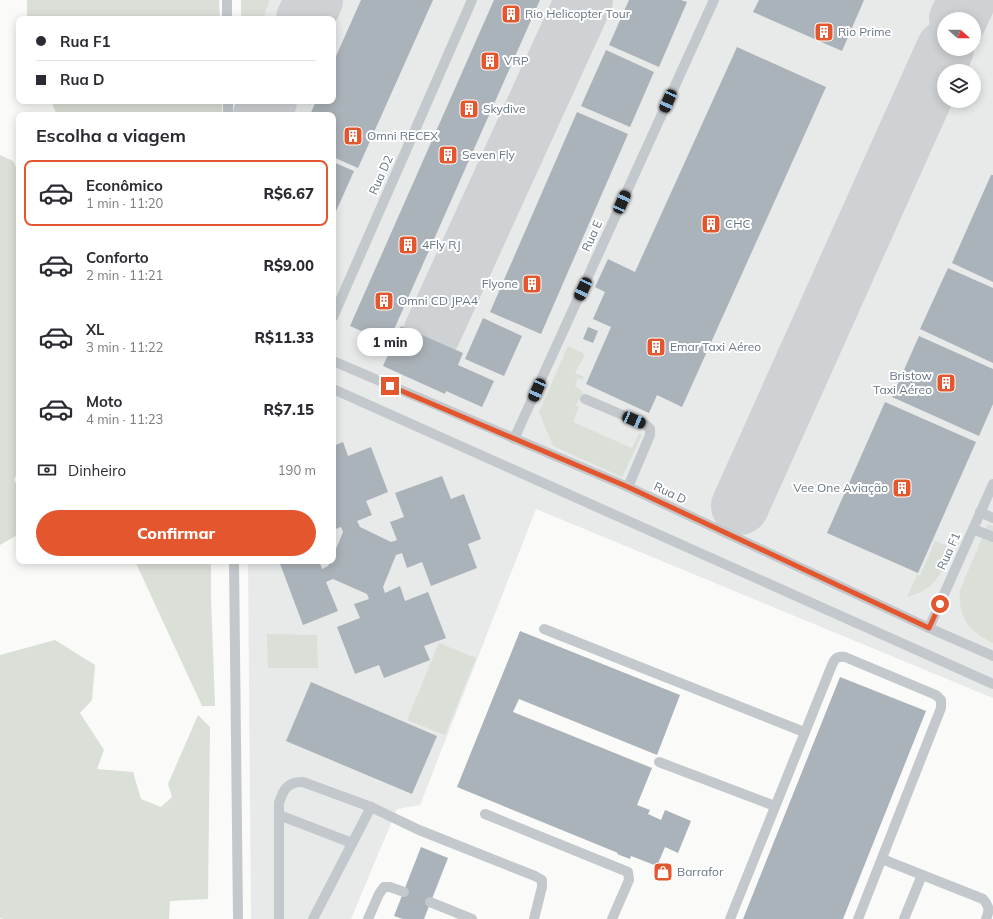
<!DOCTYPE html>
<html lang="pt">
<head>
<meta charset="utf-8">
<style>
  body { margin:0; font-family:Mulish,sans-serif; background:#f7f7f7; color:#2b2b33; height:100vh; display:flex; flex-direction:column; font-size:15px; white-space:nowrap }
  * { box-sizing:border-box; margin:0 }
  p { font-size:13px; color:#7c7c81 }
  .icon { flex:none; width:22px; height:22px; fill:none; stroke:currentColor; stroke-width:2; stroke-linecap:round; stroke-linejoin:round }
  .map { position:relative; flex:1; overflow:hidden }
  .drawer { position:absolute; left:16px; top:112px; width:320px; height:452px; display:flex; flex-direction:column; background:#fff; border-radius:8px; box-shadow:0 2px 10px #0003 }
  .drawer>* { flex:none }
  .banner { position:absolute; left:16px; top:16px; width:320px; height:88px; border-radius:8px; box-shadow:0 2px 10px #0003; display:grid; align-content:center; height:88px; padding:0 20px; background:#fff }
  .needle { width:26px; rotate:111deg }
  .fabs { position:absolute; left:937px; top:12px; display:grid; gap:8px }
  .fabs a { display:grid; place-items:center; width:44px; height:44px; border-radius:50%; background:#fff; box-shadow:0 2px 10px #0003; font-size:20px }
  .end { position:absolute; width:18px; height:18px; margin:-9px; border:5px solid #e4572e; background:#fff; box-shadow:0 0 0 2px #fff }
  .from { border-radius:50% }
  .bubble { position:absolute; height:28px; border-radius:14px; background:#fff; box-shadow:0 2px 10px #0003; font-size:13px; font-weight:800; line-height:28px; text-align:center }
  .car { position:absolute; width:12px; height:24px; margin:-12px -6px; border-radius:5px; box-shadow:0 0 3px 1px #0007; background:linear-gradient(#222 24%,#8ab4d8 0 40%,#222 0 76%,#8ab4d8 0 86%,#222 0) }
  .banner b { display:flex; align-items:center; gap:14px; height:38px; font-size:15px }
  .banner b+b { border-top:1px solid #e1e1e2 }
  .banner i { width:10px; height:10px; background:#2b2b33 }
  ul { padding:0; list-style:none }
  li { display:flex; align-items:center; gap:12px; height:66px; margin:0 8px 6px; padding:0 12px; border:2px solid transparent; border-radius:8px }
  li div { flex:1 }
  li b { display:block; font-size:15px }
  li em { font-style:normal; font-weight:800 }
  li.selected { border-color:#e4572e }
  li>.icon { width:36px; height:36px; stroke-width:1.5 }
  h2 { padding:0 20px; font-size:18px; line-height:48px }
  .pay { display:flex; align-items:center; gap:10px; height:44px; padding:0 20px; font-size:15px }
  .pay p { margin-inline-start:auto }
  .cta { display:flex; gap:8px; margin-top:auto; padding:8px 20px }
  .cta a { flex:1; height:46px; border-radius:24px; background:#e4572e; color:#fff; font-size:16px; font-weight:800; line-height:46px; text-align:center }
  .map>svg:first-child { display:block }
  .built { fill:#e8e9e9; fill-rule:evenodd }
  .green { fill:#dadfd7 }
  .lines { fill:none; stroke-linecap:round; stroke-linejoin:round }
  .taxiway { stroke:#ced2d4; stroke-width:58 }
  .building { fill:#aab3b9 }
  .lane { stroke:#c3c8cc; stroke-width:10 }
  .route { stroke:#e4572e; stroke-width:5 }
  .labels { text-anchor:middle; stroke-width:4; stroke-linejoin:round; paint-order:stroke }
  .poi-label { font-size:12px; fill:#657683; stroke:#fff; text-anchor:start }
  .street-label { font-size:12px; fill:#657683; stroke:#fff }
</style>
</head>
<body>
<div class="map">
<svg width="993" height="919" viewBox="0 0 993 919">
  <rect width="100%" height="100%" fill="#fafaf8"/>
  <path class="built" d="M241,0H993V698L536,509L420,805L397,809L351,919H251L248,561H333V115H237V101H333V19H241ZM944,19H974V49H944ZM944,71H974V101H944Z"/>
  <g class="green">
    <path d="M27,0H219L220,19H29L27,17Z"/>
    <path d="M241,0H270L265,12L264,19H241Z"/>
    <path d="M53,101H222V115H57L53,106Z"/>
    <path d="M237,101H253L250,113L237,115Z"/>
    <path d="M0,155L13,161L19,173V272L17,275L19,281V468L14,480L19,488V534L0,545Z"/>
    <path d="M568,346L585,354L575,373L584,377L582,380L578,378L575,386L583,392L576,405L579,407L573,422L632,448L639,433L642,435L622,477L553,446L539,412Z"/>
    <path d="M988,524L993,526V643C969,631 958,619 960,590Z"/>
    <path d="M935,541L953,548C941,574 936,589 907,597L917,575L920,576Z"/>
    <path d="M135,561H211V599L215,706H202Z"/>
    <path d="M267,634L317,635L318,668H268Z"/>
    <path d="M55,640L95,665L92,700L80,713L104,750L97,769L133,772L141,799L161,807L172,797L168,784L198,715L210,727L208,899L170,901L169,919H4L0,918V655Z"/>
    <path d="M439,643L476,658L445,735L407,720Z"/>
  </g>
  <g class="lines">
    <g class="taxiway">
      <path d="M305,19L314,0"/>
      <path d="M958,19L967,0"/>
      <path d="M262,115L268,101"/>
      <path d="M432,333L584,0"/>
      <path d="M740,506L945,49"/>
    </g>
  </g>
  <g class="building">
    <path d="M361,0H433L358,168L333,157V115H310L316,101H333V63Z"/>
    <path d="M494,0H540L388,343L350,326Z"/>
    <path d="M629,0H681L687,2L659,67L609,45Z"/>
    <path d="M759,0H864L842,51L753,12Z"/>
    <path d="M737,47L826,87L682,407L657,395L649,413L586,384L611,327L593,319L605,292L595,287L608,259L635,272Z"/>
    <path d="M606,50L654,72L630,127L581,106Z"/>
    <path d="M577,112L628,134L541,334L490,312Z"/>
    <path d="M333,162L354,171L333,218Z"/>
    <path d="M991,175H993V282L952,263Z"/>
    <path d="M948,268L993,288V363L920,329Z"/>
    <path d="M483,318L522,336L504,376L465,359Z"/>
    <path d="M401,326L463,353L458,365L494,381L482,407L446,391L445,394L383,366Z"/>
    <path d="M588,327L598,331L593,343L583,339Z"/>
    <path d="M919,336L993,369V404L979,436L892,397Z"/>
    <path d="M885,402L976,442L918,573L827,533Z"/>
    <path d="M343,442L348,456L371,447L388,492L366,501L372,515L357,521L360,527L391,542L397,540L390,522L404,517L395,493L442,476L451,499L464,494L481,539L468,544L477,568L431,586L422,562L407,568L402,553L396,555L383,587L385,593L400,586L405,601L428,592L446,638L424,646L430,660L384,678L379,665L355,674L337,627L360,618L354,604L369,599L367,594L333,579L326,582L338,611L303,625L279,561H319L322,569L328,566L331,561H333V556L343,532L341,527L333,530V446Z"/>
    <path d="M520,631L680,695L657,755L519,699L513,712L652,768L637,805L650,810L648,814L661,820L665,810L691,821L678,853L665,847L657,866L631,856L630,859L617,854L618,853L457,787Z"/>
    <path d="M840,677L926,711L843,919H743Z"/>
    <path d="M311,682L437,736L412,794L286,741Z"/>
    <path d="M421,847L448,858L424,919H403L394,916Z"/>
  </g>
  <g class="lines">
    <g class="lane">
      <path d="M227,0V19"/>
      <path d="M228,101V115"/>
      <path d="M333,317L472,0"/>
      <path d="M333,361L628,487L929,628L993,656"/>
      <path d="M333,389L993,684"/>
      <path d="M585,399L646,425L650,429V435L628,487"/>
      <path d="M514,439L714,0"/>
      <path d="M980,512L993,518"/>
      <path d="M973,529L993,537"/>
      <path d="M234,561L238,919"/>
      <path d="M929,628L993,484"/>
      <path d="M544,629L804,732"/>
      <path d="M659,762L775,806"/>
      <path d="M485,814L628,872L629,880L612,919"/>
      <path d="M279,815L352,843"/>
      <path d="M882,859L983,899C989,906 990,910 986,919"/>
      <path d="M430,902L472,919"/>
      <path d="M279,919V803C283,790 288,781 303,782L371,807L419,830L535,876L542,880V887L534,919"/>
      <path d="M313,919L371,807"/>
      <path d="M368,919L379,894L384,887H390L404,892"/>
      <path d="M730,919L832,665C835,658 837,656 845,657L936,695L941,700V708L858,919"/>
      <path d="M904,919L922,875"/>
    </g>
  </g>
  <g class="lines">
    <path class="route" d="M390,386L628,487L929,628L940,604"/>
  </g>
  <defs>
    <g id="building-square" transform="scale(1)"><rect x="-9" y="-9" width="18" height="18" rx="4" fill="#e4572e" stroke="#fff"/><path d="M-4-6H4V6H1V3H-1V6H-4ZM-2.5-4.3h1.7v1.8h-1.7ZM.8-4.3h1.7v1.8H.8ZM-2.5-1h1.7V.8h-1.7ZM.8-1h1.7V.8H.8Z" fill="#fff"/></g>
    <g id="shop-square" transform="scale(1)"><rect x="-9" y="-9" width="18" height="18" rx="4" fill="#e4572e" stroke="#fff"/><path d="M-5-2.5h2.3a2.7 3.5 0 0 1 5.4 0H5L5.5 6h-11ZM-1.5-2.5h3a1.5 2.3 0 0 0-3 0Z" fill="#fff"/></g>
  </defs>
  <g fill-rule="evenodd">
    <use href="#building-square" x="511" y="14"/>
    <use href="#building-square" x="824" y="32"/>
    <use href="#building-square" x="490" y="61"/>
    <use href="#building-square" x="469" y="109"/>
    <use href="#building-square" x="353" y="136"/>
    <use href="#building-square" x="448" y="155"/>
    <use href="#building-square" x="711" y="224"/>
    <use href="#building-square" x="408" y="245"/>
    <use href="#building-square" x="532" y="284"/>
    <use href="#building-square" x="384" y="301"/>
    <use href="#building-square" x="656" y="347"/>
    <use href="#building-square" x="946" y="383"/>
    <use href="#building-square" x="902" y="488"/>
    <use href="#shop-square" x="663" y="872"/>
  </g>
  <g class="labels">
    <g class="poi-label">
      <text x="525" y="18">Rio Helicopter Tour</text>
      <text x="838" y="36">Rio Prime</text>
      <text x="504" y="65">VRP</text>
      <text x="483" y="113">Skydive</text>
      <text x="367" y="140">Omni RECEX</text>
      <text x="462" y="159">Seven Fly</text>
      <text x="725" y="228">CHC</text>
      <text x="422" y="249">4Fly RJ</text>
      <text x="518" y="288" text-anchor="end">Flyone</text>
      <text x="398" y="305">Omni CD JPA4</text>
      <text x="670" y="351">Emar Taxi Aéreo</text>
      <text x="932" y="380" text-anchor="end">Bristow<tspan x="932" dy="14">Taxi Aéreo</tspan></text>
      <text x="888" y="492" text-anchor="end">Vee One Aviação</text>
      <text x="677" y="876">Barrafor</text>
    </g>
    <g class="street-label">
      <text transform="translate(381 175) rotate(-66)" y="4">Rua D2</text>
      <text transform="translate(592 236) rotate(-66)" y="4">Rua E</text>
      <text transform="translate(670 493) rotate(25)" y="4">Rua D</text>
      <text transform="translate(949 551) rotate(-66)" y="4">Rua F1</text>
    </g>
  </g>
</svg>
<div class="fabs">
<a><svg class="needle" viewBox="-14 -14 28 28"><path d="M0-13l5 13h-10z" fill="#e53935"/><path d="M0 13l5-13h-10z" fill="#7c7c81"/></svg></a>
<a><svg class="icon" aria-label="layers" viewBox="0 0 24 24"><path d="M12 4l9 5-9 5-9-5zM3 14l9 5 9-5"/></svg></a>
</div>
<i class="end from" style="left:940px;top:604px"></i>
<i class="end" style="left:390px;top:386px"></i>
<div class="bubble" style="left:357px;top:328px;width:66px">1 min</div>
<i class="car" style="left:668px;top:101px;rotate:204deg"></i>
<i class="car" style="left:622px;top:202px;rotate:24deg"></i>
<i class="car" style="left:583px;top:289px;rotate:205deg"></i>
<i class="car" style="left:537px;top:390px;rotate:204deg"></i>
<i class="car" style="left:634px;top:420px;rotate:113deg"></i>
<div class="banner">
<b><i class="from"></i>Rua F1</b>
<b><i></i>Rua D</b>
</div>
<section class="drawer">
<h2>Escolha a viagem</h2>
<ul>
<li class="selected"><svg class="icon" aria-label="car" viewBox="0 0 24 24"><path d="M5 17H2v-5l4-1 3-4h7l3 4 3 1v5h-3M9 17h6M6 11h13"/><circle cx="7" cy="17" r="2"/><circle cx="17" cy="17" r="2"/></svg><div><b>Econômico</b><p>1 min · 11:20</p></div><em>R$6.67</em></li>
<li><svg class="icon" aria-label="car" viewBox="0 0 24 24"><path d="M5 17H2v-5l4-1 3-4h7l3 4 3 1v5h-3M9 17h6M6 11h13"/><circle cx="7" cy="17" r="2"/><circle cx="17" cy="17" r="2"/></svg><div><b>Conforto</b><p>2 min · 11:21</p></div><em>R$9.00</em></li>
<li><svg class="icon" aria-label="car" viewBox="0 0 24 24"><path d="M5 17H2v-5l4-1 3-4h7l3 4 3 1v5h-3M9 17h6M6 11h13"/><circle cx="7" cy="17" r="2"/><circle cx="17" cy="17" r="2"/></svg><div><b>XL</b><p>3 min · 11:22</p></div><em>R$11.33</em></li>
<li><svg class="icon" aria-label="car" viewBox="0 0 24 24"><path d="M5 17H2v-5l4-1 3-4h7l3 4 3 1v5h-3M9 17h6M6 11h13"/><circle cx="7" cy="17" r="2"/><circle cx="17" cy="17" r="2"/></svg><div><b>Moto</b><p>4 min · 11:23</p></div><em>R$7.15</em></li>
</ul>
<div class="pay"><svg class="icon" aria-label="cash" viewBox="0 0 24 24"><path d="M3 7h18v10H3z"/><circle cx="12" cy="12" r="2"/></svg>Dinheiro<p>190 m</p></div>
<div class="cta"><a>Confirmar</a></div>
</section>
</div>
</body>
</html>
